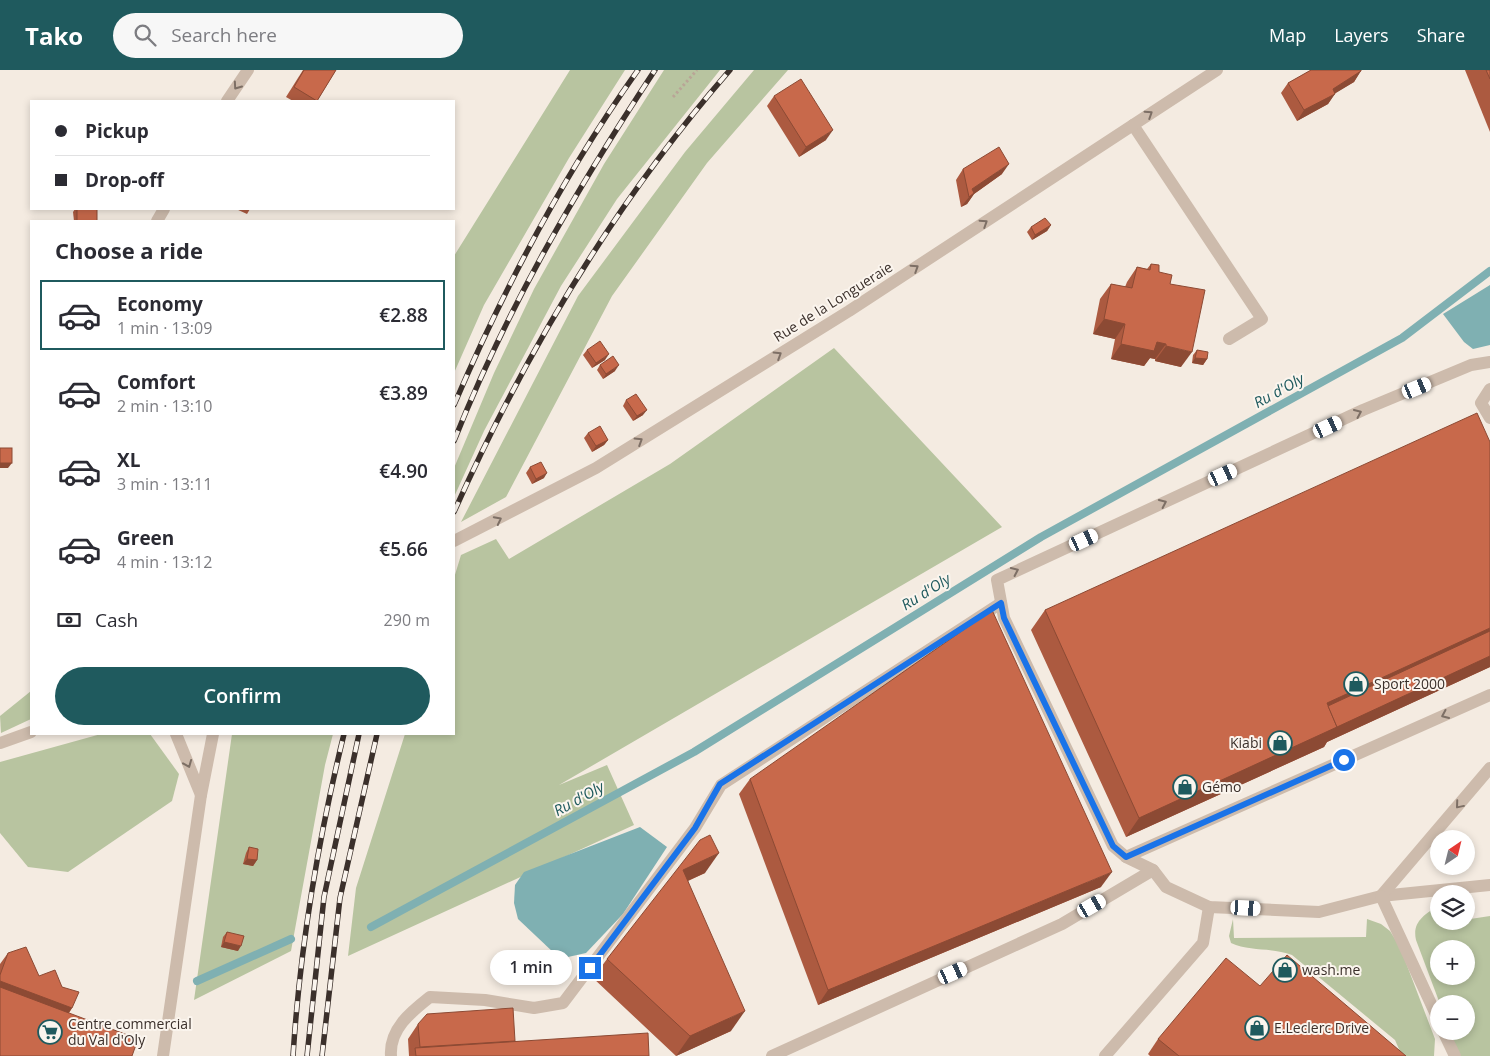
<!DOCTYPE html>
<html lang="en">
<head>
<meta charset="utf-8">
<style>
  body { margin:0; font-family:"Open Sans",sans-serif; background:#f7f7f7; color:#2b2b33; height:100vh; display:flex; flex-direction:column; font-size:19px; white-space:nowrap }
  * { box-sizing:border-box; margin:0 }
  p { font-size:16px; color:#7c7c81 }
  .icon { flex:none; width:28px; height:28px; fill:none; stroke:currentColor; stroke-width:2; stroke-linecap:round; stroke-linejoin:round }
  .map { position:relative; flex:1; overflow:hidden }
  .panel { position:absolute; left:30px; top:150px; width:425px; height:515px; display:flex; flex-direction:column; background:#fff; border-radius:0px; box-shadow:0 2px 8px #0003 }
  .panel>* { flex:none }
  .banner { position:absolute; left:30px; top:30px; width:425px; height:110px; border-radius:0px; box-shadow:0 2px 8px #0003; display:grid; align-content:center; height:110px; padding:0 25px; background:#fff }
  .needle { width:32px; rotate:35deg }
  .buttons { position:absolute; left:1430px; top:760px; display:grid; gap:10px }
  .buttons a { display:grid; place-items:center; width:45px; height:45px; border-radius:50%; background:#fff; box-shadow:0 2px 8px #0003; font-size:25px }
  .end { position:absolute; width:22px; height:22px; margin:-11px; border:6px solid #1a73e8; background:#fff; box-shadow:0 0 0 2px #fff }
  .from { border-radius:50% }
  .bubble { position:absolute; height:35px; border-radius:18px; background:#fff; box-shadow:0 2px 8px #0003; font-size:16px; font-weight:600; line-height:35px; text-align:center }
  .car { position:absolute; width:15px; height:30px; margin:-15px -8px; border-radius:6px; box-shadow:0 0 4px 1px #0007; background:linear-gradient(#fff 24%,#345 0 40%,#fff 0 76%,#345 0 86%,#fff 0) }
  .banner b { display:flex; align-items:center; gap:18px; height:48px; font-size:19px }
  .banner b+b { border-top:1px solid #e1e1e2 }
  .banner i { width:12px; height:12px; background:#2b2b33 }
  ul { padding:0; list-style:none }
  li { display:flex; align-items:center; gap:15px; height:70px; margin:0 10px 8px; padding:0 15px; border:2px solid transparent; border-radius:0px }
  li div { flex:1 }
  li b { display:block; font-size:19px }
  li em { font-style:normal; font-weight:600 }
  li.on { border-color:#1f5a5e }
  li>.icon { width:45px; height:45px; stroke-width:1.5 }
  h2 { padding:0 25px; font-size:22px; line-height:60px }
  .pay { display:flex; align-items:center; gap:12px; height:55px; padding:0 25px; font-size:19px }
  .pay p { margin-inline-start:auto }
  .action { display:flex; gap:10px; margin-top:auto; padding:10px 25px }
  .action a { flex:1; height:58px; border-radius:30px; background:#1f5a5e; color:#fff; font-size:20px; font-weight:600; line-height:58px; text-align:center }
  header { display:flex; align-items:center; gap:30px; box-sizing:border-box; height:70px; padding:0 25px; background:#1f5a5e; color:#fff }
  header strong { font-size:24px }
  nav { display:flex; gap:28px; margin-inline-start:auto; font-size:18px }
  .search { width:350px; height:45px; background:#f7f7f7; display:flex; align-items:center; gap:12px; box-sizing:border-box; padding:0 18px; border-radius:28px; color:#7c7c81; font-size:19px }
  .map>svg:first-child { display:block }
  .green { fill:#b8c4a0; fill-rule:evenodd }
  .water { fill:#7fb0b2 }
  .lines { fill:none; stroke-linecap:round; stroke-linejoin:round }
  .stream { stroke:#7fb0b2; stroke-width:8 }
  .path { stroke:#b9a596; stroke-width:3; stroke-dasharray:2.5 2.5; stroke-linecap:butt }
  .lane { stroke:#cdbbac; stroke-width:12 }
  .street { stroke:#cdbbac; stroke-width:12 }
  .rail-casing { stroke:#3b302b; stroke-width:5.5 }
  .rail { stroke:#fbf5ee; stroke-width:4; stroke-dasharray:11; stroke-linecap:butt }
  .wall { fill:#ac5a40 }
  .shaded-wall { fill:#8c4a34 }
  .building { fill:#c8694b; stroke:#8c4a34 }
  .oneway { stroke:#7d6f65 }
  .route { stroke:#1a73e8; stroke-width:6 }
  .labels { text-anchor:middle; stroke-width:4; stroke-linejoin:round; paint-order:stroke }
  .street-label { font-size:14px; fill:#3b302b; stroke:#fbf5ee }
  .poi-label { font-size:14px; fill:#3b302b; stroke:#fbf5ee; text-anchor:start }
  .water-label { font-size:15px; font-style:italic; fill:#1f5a5e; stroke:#fbf5ee }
</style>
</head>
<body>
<header>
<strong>Tako</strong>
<div class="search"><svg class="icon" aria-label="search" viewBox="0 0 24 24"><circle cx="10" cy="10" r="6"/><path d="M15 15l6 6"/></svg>Search here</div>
<nav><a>Map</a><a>Layers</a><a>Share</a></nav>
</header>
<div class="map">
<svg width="1490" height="986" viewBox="0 0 1490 986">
  <rect width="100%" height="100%" fill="#f4ebe1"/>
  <g class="green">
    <path d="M570,0H625L569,88L484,235L454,303V186Z"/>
    <path d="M664,0H720L617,129L561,216L484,361L454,427V398L494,303L534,219L604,94Z"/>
    <path d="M754,0H788L707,93L612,226L506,427L461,452L578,226L685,82Z"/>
    <path d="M834,278L1002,457L559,715L607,695L634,755L348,886L356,818L405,664H454V508L461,485L496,469L509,489L670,394Z"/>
    <path d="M31,621V649L1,663L0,646Z"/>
    <path d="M101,664H150L179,704L172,731L68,802L28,797L0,763V692Z"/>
    <path d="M232,664H333L325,695L291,881L194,930Z"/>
    <path d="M1439,835V851L1444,853L1490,846V986H1459L1450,961H1466V934H1440L1416,870C1412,852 1424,845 1439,835ZM1439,879H1466V906H1439Z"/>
    <path d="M1233,849L1234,868L1366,867L1367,849L1381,854L1390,861L1400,877L1435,969L1434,986H1402L1395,970L1292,885C1272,877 1250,882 1231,873L1229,866Z"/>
  </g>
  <g class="water">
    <path d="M1490,215V275L1473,279L1464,272L1443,244Z"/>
    <path d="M640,757L667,777L623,844L586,883L568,887L554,883L518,849L514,833L515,815L524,802Z"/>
  </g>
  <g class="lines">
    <g class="stream">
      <path d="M371,857L694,682L1041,467L1402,268L1490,201"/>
      <path d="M197,911L291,869"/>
    </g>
    <path class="path" d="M673,27L697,0"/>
    <g class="lane">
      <path d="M1133,55L1262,249L1229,269"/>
      <path d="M1490,292L1471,295L1363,340L997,510L1004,548L1113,776L1126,787L1153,800L1166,817L1209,837L1319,842L1381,826L1490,815"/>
      <path d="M1490,319L1481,333L1490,348"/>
      <path d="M1126,787L1490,625"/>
      <path d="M1381,826L1490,698"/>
      <path d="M1381,826L1439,951"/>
      <path d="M1443,961L1455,986"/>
      <path d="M391,986C389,959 411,942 430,927L485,930L534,938L563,933L695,758L721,715L1001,533"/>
      <path d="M772,986L1062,854L1153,800"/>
      <path d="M1105,986L1203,873L1209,837"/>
    </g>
    <g class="street">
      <path d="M227,31L248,0"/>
      <path d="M157,151L164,139"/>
      <path d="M454,471L596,398L849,241L1217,0"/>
      <path d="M176,664L201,725"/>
      <path d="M0,673L31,662"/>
      <path d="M163,986L201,725L213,664"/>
    </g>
    <g class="rail-casing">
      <g id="rail">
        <path d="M454,335C504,218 564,104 638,0"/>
        <path d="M454,371C506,240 577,118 655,0"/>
        <path d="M454,442C525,283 615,132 730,0"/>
        <path d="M293,986C300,877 318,770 344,664"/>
        <path d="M307,986L324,827L359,664"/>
        <path d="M322,986L340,828L377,664"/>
      </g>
    </g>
    <use href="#rail" class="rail"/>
  </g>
  <g class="wall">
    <path d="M303,0H336L317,31H293L286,27Z"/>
    <path d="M1310,0H1361L1354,12L1335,23L1328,34L1297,51L1281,23L1288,13L1310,1Z"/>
    <path d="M1465,0H1490V62Z"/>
    <path d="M774,26L826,70L799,87L767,36Z"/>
    <path d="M963,99L1002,104L974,124L967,134L961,137L956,110Z"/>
    <path d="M75,139H97V151H74L73,142Z"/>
    <path d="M236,139H250L247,144Z"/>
    <path d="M1051,155L1047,161L1032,170L1027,162L1031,157Z"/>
    <path d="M1151,194L1170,214L1181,297L1155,291V289L1150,288L1144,296L1111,289L1115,269L1093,264L1100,229L1111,214L1125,217L1127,212L1137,197L1147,199Z"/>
    <path d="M587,280L605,290L592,298L583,285Z"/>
    <path d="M1197,280L1207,289L1203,295L1192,293L1193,285Z"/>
    <path d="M600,295L615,301L603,309L597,300Z"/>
    <path d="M626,330L643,345L633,351L623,336Z"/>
    <path d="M588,363L608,370L604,375L592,382L584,368Z"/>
    <path d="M1490,372V597L1327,672L1324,677L1126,767L1031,560L1045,540Z"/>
    <path d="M530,397L544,408L532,414L526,403Z"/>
    <path d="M750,709L1101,817L818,935L739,724Z"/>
    <path d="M710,765L705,803L688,811L731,961L676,986L593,908L607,889Z"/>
    <path d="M249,777L257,790L253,796L243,794L246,783Z"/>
    <path d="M227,862L238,881L221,877L223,867Z"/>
    <path d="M8,883L39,906L62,917L72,938L69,943L0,986V894Z"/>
    <path d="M1260,916L1406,986H1150L1148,984L1158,969Z"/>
    <path d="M418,954L515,971L649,986H409L408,969Z"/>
  </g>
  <g class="shaded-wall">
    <path d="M1361,1L1354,12L1326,29L1335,24L1328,34L1297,51L1304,40L1333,19Z"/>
    <path d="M833,60L826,70L799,87L806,77Z"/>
    <path d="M1009,94L1002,104L974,124L967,134L961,137L969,127L972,119Z"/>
    <path d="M1051,155L1047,161L1032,170L1035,165Z"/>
    <path d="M1104,249L1125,254L1115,269L1093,264Z"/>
    <path d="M1157,272L1166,274L1155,289L1150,288L1144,296L1111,289L1121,274Z"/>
    <path d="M1166,276L1192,282L1181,297L1155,291Z"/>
    <path d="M609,284L605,290L592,298L596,293Z"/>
    <path d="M1195,288L1207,289L1203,295L1192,293Z"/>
    <path d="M619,295L615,301L603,309L606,304Z"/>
    <path d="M647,340L643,345L633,351L637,346Z"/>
    <path d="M608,370L604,375L592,382L596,376Z"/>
    <path d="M0,393H12L8,398H0Z"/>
    <path d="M547,403L544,408L532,414L536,409Z"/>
    <path d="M1490,558V572L1328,646L1327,633Z"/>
    <path d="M1490,586V597L1327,672L1324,677L1126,767L1139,748Z"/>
    <path d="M719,783L705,803L669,819L683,800Z"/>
    <path d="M247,789L257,790L253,796L243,794Z"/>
    <path d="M1112,802L1101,817L818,935L828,920Z"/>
    <path d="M224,872L241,876L238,881L221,877Z"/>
    <path d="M0,911L72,938L65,948L0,924Z"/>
    <path d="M745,941L731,961L676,986L690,966Z"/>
  </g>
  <g class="building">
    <path d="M304,0H336L317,31L294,17Z"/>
    <path d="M1311,0H1361V1L1333,19L1335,24L1304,40L1288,13Z"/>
    <path d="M1486,0H1490V9Z"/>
    <path d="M801,9L833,60L806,77L774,26Z"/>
    <path d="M999,77L1009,94L972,119L974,123L969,127L963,99Z"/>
    <rect x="77" y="139" width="20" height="12"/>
    <path d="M1045,148L1051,155L1035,165L1031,157Z"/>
    <path d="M1151,194L1159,195V202L1172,205L1170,214L1205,220L1192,282L1166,276V274L1157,272L1154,281L1121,274L1125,254L1104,249L1111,214L1132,218L1137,197L1150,200Z"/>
    <path d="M600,271L609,284L596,293L587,280Z"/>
    <path d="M1197,280L1208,282L1207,289L1195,288Z"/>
    <path d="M613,286L619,295L606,304L600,295Z"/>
    <path d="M636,324L647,340L637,346L626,330Z"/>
    <path d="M1477,343L1490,372V558L1327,633L1337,657L1139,748L1045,540Z"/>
    <path d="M600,356L608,370L596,376L588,363Z"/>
    <rect x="0" y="378" width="12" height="15"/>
    <path d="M541,392L547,403L536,409L530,397Z"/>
    <path d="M992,540L1112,802L828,920L750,709Z"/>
    <path d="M1490,561V586L1337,657L1328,636Z"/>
    <path d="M710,765L719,783L683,800L745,941L690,966L607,889L700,770Z"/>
    <path d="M249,777L258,779L257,790L247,789Z"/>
    <path d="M227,862L244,866L241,876L224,872Z"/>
    <path d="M26,877L39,906L55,900L62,917L79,922L72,938L0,911V905L8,883Z"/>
    <path d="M1287,885L1406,986H1179L1158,969L1226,888L1260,916Z"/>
    <path d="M0,917L138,969L132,986H0Z"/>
    <path d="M513,938L515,971L420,977L418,954L427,944Z"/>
    <path d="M648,963L649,986H416L415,978Z"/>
  </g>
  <defs><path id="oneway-chevron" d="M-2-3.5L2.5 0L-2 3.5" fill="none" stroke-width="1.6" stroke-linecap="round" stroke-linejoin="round" transform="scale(1.25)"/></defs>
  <g class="oneway">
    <use href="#oneway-chevron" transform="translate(237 16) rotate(125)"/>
    <use href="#oneway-chevron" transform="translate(1149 44) rotate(-33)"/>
    <use href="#oneway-chevron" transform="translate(984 153) rotate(-33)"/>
    <use href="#oneway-chevron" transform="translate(915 198) rotate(-33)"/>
    <use href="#oneway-chevron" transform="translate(778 285) rotate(-32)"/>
    <use href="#oneway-chevron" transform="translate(1358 343) rotate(-24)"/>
    <use href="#oneway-chevron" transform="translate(639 371) rotate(-32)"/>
    <use href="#oneway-chevron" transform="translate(1163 433) rotate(-25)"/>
    <use href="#oneway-chevron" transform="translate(498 450) rotate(-27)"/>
    <use href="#oneway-chevron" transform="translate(1015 501) rotate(-25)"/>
    <use href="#oneway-chevron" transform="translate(1445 645) rotate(156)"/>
    <use href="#oneway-chevron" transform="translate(188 694) rotate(68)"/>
    <use href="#oneway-chevron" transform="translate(1459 735) rotate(130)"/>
  </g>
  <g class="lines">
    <path class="route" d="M590,898L695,758L720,714L1001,533L1004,548L1113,776L1126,787L1344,690"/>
  </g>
  <defs>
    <g id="shop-ring" transform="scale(1.25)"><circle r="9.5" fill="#fbf5ee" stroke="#1f5a5e" stroke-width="1.5"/><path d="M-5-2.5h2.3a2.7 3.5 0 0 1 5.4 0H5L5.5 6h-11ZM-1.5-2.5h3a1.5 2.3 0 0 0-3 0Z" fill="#1f5a5e"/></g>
    <g id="supermarket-ring" transform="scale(1.25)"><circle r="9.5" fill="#fbf5ee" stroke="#1f5a5e" stroke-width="1.5"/><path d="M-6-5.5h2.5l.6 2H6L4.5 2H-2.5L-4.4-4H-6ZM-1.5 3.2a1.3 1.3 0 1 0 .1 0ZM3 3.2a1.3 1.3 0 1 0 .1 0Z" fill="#1f5a5e"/></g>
  </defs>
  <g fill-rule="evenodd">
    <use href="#shop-ring" x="1356" y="614"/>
    <use href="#shop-ring" x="1280" y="673"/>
    <use href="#shop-ring" x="1185" y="717"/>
    <use href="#shop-ring" x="1285" y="900"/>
    <use href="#shop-ring" x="1257" y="958"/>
    <use href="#supermarket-ring" x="50" y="962"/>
  </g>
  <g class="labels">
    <g class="street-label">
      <text transform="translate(833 232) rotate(-32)" y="5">Rue de la Longueraie</text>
    </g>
    <g class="poi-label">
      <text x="1374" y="619">Sport 2000</text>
      <text x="1262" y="678" text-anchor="end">Kiabi</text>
      <text x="1202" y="722">Gémo</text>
      <text x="1302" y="905">wash.me</text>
      <text x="68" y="959">Centre commercial<tspan x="68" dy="16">du Val d'Oly</tspan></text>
      <text x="1274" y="963">E.Leclerc Drive</text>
    </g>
    <g class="water-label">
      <text transform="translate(1279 321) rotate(-29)" y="5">Ru d'Oly</text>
      <text transform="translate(926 522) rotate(-32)" y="5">Ru d'Oly</text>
      <text transform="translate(579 729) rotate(-29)" y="5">Ru d'Oly</text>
    </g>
  </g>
</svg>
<div class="buttons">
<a><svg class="needle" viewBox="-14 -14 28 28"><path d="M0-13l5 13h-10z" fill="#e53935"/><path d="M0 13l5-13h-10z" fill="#7c7c81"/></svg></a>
<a><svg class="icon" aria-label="layers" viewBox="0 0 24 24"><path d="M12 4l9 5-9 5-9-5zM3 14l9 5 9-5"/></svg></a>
<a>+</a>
<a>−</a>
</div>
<i class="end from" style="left:1344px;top:690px"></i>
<i class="end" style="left:590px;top:898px"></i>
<div class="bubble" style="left:490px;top:880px;width:82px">1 min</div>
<i class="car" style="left:1417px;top:318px;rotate:68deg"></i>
<i class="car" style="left:1328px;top:357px;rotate:65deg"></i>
<i class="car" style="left:1223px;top:405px;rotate:65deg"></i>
<i class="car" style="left:1084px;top:470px;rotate:65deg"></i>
<i class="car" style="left:1092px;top:836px;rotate:60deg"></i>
<i class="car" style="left:1246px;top:838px;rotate:93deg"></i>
<i class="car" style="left:953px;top:903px;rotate:66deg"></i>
<div class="banner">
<b><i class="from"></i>Pickup</b>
<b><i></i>Drop-off</b>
</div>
<section class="panel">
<h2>Choose a ride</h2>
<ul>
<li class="on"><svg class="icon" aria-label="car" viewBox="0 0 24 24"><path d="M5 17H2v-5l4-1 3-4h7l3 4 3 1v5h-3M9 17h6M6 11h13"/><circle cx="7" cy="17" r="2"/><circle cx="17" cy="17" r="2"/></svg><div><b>Economy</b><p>1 min · 13:09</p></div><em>€2.88</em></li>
<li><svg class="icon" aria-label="car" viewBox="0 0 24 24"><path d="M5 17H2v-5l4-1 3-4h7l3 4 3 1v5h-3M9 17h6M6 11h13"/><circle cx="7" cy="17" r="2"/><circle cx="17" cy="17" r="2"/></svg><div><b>Comfort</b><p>2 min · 13:10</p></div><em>€3.89</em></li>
<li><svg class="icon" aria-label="car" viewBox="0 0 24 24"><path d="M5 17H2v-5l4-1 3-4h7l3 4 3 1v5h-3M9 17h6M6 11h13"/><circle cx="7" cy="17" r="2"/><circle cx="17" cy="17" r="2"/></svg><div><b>XL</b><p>3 min · 13:11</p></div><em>€4.90</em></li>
<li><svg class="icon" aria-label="car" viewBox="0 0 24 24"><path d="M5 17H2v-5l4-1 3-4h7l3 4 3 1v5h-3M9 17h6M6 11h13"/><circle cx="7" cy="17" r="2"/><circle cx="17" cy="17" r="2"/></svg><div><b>Green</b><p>4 min · 13:12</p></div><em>€5.66</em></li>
</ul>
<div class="pay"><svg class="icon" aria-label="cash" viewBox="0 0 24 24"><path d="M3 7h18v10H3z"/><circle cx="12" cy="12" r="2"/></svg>Cash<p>290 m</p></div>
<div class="action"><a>Confirm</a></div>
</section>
</div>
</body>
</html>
